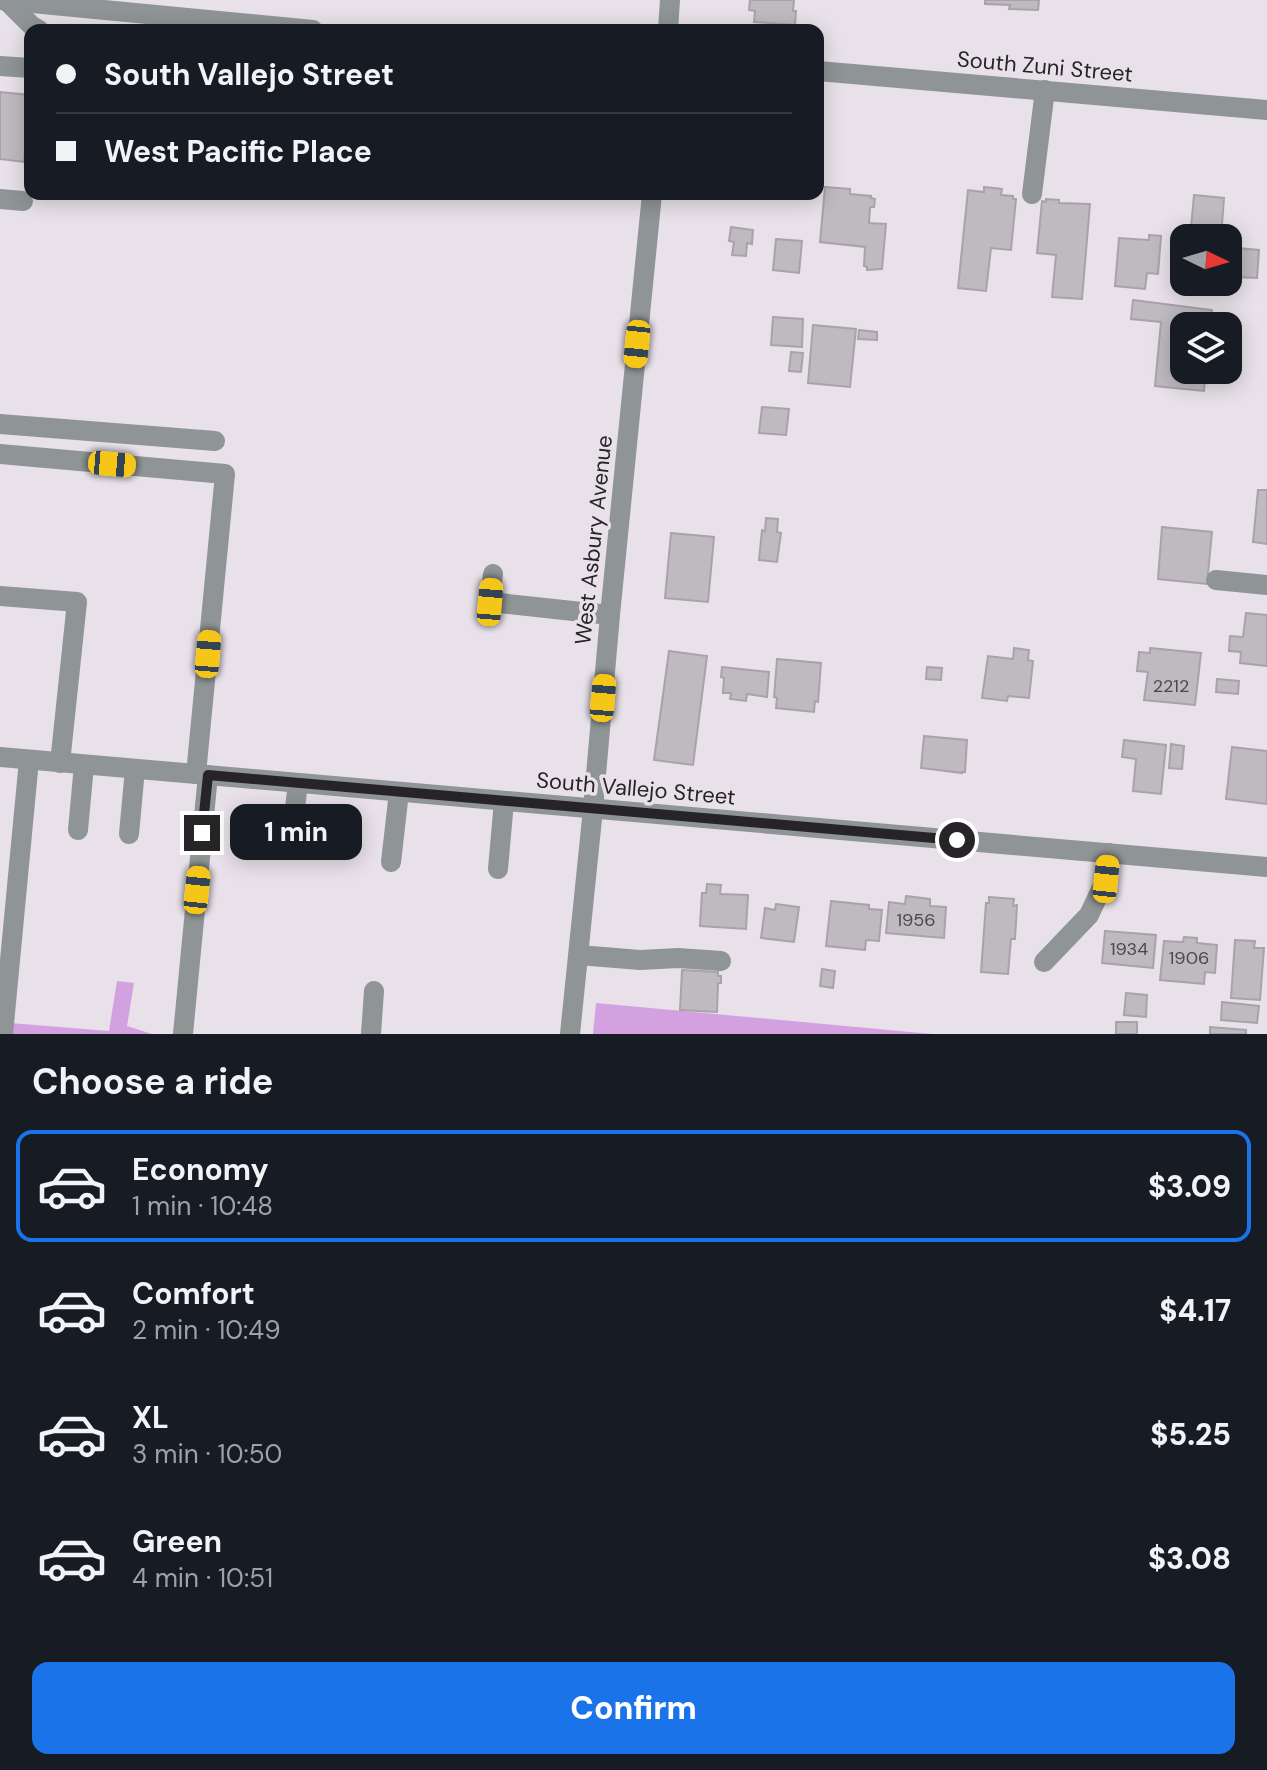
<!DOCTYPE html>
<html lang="en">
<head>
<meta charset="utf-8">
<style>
  body { margin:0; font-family:"DM Sans",sans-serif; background:#242831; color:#f1f3f6; height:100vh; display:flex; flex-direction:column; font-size:30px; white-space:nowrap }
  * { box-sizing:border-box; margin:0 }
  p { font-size:26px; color:#9ea1a6 }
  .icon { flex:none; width:44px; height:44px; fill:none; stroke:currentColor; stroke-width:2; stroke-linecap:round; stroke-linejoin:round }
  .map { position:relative; height:1034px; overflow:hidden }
  .drawer { display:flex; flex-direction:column; background:#171b24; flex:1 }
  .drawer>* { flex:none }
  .top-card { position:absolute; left:24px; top:24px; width:800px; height:176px; border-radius:16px; box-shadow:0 4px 20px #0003; display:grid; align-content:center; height:176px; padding:0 32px; background:#171b24 }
  .needle { width:52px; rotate:95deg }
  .fabs { position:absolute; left:1170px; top:224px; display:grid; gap:16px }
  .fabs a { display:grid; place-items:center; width:72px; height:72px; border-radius:16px; background:#171b24; box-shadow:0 4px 20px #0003; font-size:40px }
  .end { position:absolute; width:36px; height:36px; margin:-18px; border:10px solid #262427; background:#fff; box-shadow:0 0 0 4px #fff }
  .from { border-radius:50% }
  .bubble { position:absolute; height:56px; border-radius:16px; background:#171b24; box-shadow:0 4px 20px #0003; font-size:26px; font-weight:800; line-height:56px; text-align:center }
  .car { position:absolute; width:24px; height:48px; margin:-24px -12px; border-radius:10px; box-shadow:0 0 6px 2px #0007; background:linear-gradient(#f5c518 24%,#345 0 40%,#f5c518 0 76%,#345 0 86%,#f5c518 0) }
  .top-card b { display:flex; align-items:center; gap:28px; height:76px; font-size:30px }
  .top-card b+b { border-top:2px solid #363941 }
  .top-card i { width:20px; height:20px; background:#f1f3f6 }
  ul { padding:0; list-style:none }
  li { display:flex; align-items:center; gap:24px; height:112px; margin:0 16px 12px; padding:0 16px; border:4px solid transparent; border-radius:16px }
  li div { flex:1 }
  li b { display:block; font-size:30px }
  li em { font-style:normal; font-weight:800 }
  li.selected { border-color:#1a73e8 }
  li>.icon { width:72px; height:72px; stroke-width:1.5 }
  h2 { padding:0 32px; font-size:36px; line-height:96px }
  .primary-button { display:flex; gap:16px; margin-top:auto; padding:16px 32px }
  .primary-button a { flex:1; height:92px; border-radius:16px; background:#1a73e8; color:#fff; font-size:32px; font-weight:800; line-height:92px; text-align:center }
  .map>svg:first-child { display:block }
  .green { fill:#d3a1df }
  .building { fill:#bfb9c0; stroke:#a8a2a9; stroke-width:2 }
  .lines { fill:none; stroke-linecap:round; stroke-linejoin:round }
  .minor { stroke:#8f9494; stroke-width:20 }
  .route { stroke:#262427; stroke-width:10 }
  .labels { text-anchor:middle; stroke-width:7; stroke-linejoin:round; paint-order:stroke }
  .number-label { font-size:18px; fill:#4c494d }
  .street-label { font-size:22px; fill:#262427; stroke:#e8e1e9 }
</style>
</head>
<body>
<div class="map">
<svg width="1267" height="1034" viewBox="0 0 1267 1034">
  <rect width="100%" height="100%" fill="#e8e1e9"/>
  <g class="green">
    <path d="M117,981L134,983L127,1026L152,1034H9L10,1023L109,1031Z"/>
    <path d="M596,1003L932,1034H593Z"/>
  </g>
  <g class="building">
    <path d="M750,0H794L793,11H796L795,25L754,22L755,11L749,10Z"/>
    <path d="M985,0H1039L1038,10L1009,9L1010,5L985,4Z"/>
    <path d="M0,92L30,95L24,162L0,159Z"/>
    <path d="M825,187L850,189V194L871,196V198L875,199L874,207H870L869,223L886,224L882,269L867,270V267L864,266L865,247L820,242Z"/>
    <path d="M984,187L1002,189L1001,195L1013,196V199H1016L1011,250L991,248L986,291L958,288L968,190L984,192Z"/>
    <path d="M1194,195L1224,198L1221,238H1190Z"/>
    <path d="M1046,199L1059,200V203L1090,204L1082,299L1052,297L1056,255L1037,253L1042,201L1046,202Z"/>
    <path d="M731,227L753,230L752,244L747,243L746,256L732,255L734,242L729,241Z"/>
    <path d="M1149,235L1161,236L1158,274L1147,273L1145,289L1115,286L1119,238L1149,240Z"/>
    <path d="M776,239L802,241L799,273L773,270Z"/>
    <path d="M1237,248L1259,250L1257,278L1235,277Z"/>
    <path d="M1133,300L1212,310L1211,326H1184V370H1206L1204,391L1155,386L1161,322L1131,319Z"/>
    <path d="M773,317L803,319L802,347L771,345Z"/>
    <path d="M813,325L856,329L850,387L808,383Z"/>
    <path d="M859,330L877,332V340L858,339Z"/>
    <path d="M791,352L803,353L801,372L789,371Z"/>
    <path d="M762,407L789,409L786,435L759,433Z"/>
    <path d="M1258,490H1267V544L1253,542Z"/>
    <path d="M766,518L778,519L777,532L781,533L777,562L759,560L762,530L765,531Z"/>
    <path d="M1162,527L1212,532L1207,584L1158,579Z"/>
    <path d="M671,533L714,537L708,602L665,598Z"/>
    <path d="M1246,613L1267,615V666L1240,663L1241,652L1229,651L1230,636L1243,637Z"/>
    <path d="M1014,648L1029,650L1028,660L1033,661L1029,698L1008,696L1007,701L982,698L988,656L1013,659Z"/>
    <path d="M1150,648L1201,653L1195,705L1144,700L1148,672L1137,671L1139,652L1150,653Z"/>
    <path d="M669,651L707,656L693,765L654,760Z"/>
    <path d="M777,659L821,663L818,702L815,701L814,712L776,708L777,698L774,697Z"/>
    <path d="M722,667L769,672L767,697L747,694L746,701L730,699L731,693H723L724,678L721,677Z"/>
    <path d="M927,667L942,668L941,680L926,679Z"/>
    <path d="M1217,679L1239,681L1238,694L1216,692Z"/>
    <path d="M924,736L967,740L965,772H962V773L921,768Z"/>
    <path d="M1124,740L1166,745L1161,794L1133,791L1136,759L1122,757Z"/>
    <path d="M1171,744L1184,746L1182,769L1169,768Z"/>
    <path d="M1232,747L1267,751V804L1226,799Z"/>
    <path d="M707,884L721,885L720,894L748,895L746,929L700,926L702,893H706Z"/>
    <path d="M906,896L930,899V906L946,907L944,938L886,933L889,902L905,904Z"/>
    <path d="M989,897L1014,899L1013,906L1017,905L1015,939H1011L1008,974L981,972L986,903H989Z"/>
    <path d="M831,901L869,905V909L882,910L879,941L866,940L865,950L826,946Z"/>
    <path d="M776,904L799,907L794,942L761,938L765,908L775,910Z"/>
    <path d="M1105,931L1156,935L1153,968L1102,963Z"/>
    <path d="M1184,937L1197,938V943L1217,945L1215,973L1205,972L1204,984L1160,980L1164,941L1183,942Z"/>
    <path d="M1235,940L1255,941L1254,948H1264L1260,1000L1231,998Z"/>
    <path d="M822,969L835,971L833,988L820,986Z"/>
    <path d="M682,970L718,972V976H721V983H718L717,1012L680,1010Z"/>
    <path d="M1126,993L1147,995L1146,1017L1124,1015Z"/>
    <path d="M1222,1002L1259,1006L1257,1023L1221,1020Z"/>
    <rect x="1116" y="1022" width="21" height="12"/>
    <path d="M1210,1027L1246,1030V1034H1210Z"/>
  </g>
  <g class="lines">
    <g class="minor">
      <path d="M0,0L313,30"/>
      <path d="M7,1L32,26L39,30"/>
      <path d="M668,30L670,0"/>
      <path d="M0,66L30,68"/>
      <path d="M818,71L1267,110"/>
      <path d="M1032,194L1045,90"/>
      <path d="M0,199L23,201"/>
      <path d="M0,424L215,441"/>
      <path d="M0,454L225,474L196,774"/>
      <path d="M493,574L490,602L610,615"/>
      <path d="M1216,580L1267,585"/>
      <path d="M0,596L77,602L60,763"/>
      <path d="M0,757L1267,867"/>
      <path d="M78,830L84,765"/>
      <path d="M129,834L135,769"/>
      <path d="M290,850L298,783"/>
      <path d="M391,862L399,792"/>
      <path d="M498,869L504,801"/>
      <path d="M579,955L640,960L678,958L721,961"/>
      <path d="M1044,962L1089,915L1106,879L1109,853"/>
      <path d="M3,1034L29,760"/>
      <path d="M183,1034L208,775"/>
      <path d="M371,1034L374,991"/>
      <path d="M570,1034L593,809L610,615L652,194"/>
    </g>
  </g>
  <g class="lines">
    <path class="route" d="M202,833L208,775L957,840"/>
  </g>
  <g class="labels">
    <g class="number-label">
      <text x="1171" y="692">2212</text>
      <text x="916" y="926">1956</text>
      <text x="1129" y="955">1934</text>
      <text x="1189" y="964">1906</text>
    </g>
    <g class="street-label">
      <text transform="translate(1045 66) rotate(5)" y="8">South Zuni Street</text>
      <text transform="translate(593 540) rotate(-84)" y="8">West Asbury Avenue</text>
      <text transform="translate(636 788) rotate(5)" y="8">South Vallejo Street</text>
    </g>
  </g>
</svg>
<div class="fabs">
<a><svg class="needle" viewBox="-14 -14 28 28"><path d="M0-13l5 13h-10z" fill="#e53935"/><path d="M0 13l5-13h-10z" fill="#9ea1a6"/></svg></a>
<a><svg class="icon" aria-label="layers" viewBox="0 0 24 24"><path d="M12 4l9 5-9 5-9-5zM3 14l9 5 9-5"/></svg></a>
</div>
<i class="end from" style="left:957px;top:840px"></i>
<i class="end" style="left:202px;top:833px"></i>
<div class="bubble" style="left:230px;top:804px;width:132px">1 min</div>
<i class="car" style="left:637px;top:344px;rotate:186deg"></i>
<i class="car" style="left:112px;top:464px;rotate:95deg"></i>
<i class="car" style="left:490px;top:602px;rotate:5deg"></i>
<i class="car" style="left:208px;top:654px;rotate:5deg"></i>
<i class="car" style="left:603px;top:698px;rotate:5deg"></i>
<i class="car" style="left:1106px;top:879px;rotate:6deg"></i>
<i class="car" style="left:197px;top:890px;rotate:6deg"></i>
<div class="top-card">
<b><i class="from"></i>South Vallejo Street</b>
<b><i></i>West Pacific Place</b>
</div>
</div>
<section class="drawer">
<h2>Choose a ride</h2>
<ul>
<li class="selected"><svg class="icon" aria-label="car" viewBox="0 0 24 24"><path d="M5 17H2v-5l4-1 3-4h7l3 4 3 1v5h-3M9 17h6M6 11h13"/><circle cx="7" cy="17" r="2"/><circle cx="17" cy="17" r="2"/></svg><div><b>Economy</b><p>1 min · 10:48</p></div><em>$3.09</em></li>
<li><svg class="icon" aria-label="car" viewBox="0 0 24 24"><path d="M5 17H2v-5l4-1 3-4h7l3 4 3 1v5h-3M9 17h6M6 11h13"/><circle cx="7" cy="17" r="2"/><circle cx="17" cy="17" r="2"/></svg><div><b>Comfort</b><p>2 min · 10:49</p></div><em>$4.17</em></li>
<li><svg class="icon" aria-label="car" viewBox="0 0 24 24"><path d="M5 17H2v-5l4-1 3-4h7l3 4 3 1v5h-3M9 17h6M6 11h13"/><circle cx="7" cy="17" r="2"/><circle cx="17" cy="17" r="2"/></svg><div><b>XL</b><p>3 min · 10:50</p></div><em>$5.25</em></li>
<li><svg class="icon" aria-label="car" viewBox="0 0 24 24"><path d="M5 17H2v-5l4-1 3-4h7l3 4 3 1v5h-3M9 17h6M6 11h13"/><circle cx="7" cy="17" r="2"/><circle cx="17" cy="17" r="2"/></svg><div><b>Green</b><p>4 min · 10:51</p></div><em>$3.08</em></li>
</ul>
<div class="primary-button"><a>Confirm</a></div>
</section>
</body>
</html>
